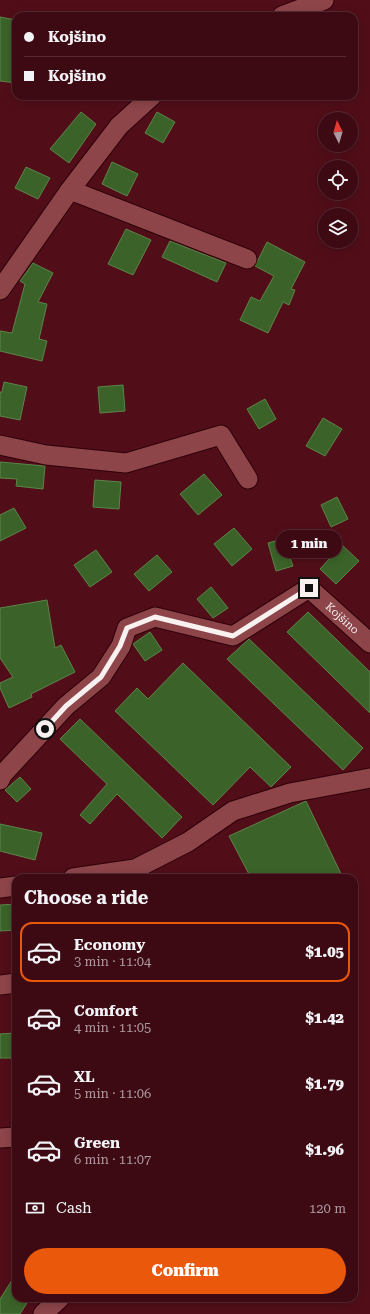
<!DOCTYPE html>
<html lang="en">
<head>
<meta charset="utf-8">
<style>
  body { margin:0; font-family:"Roboto Serif",serif; background:#481821; color:#f1f3f6; height:100vh; display:flex; flex-direction:column; font-size:15px; white-space:nowrap }
  * { box-sizing:border-box; margin:0 }
  p { font-size:13px; color:#ad9aa0 }
  .icon { flex:none; width:22px; height:22px; fill:none; stroke:currentColor; stroke-width:2; stroke-linecap:round; stroke-linejoin:round }
  .map { position:relative; flex:1; overflow:hidden }
  .drawer { position:absolute; left:12px; top:874px; width:346px; height:428px; display:flex; flex-direction:column; background:#3d0a13; border-radius:12px; box-shadow:0 2px 10px #0003,0 0 0 1px #562b33 }
  .drawer>* { flex:none }
  .guide { position:absolute; left:12px; top:12px; width:346px; height:88px; border-radius:12px; box-shadow:0 2px 10px #0003,0 0 0 1px #562b33; display:grid; align-content:center; height:88px; padding:0 12px; background:#3d0a13 }
  .needle { width:26px; rotate:355deg }
  .buttons { position:absolute; left:318px; top:112px; display:grid; gap:8px }
  .buttons a { display:grid; place-items:center; width:40px; height:40px; border-radius:50%; background:#3d0a13; box-shadow:0 2px 10px #0003,0 0 0 1px #562b33; font-size:20px }
  .end { position:absolute; width:18px; height:18px; margin:-9px; border:5px solid #f9f0f0; background:#111; box-shadow:0 0 0 2px #111 }
  .from { border-radius:50% }
  .bubble { position:absolute; height:28px; border-radius:14px; background:#3d0a13; box-shadow:0 2px 10px #0003,0 0 0 1px #562b33; font-size:13px; font-weight:800; line-height:28px; text-align:center }
  .guide b { display:flex; align-items:center; gap:14px; height:38px; font-size:15px }
  .guide b+b { border-top:1px solid #562b33 }
  .guide i { width:10px; height:10px; background:#f1f3f6 }
  ul { padding:0; list-style:none }
  li { display:flex; align-items:center; gap:12px; height:60px; margin:0 8px 6px; padding:0 4px; border:2px solid transparent; border-radius:12px }
  li div { flex:1 }
  li b { display:block; font-size:15px }
  li em { font-style:normal; font-weight:800 }
  li.selected { border-color:#ea580c }
  li>.icon { width:36px; height:36px; stroke-width:1.5 }
  h2 { padding:0 12px; font-size:18px; line-height:48px }
  .pay { display:flex; align-items:center; gap:10px; height:44px; padding:0 12px; font-size:15px }
  .pay p { margin-inline-start:auto }
  .action { display:flex; gap:8px; margin-top:auto; padding:8px 12px }
  .action a { flex:1; height:46px; border-radius:24px; background:#ea580c; color:#fff; font-size:16px; font-weight:800; line-height:46px; text-align:center }
  .map>svg:first-child { display:block }
  .building { fill:#3b6329; stroke:#5c854a }
  .lines { fill:none; stroke-linecap:round; stroke-linejoin:round }
  .minor-casing { stroke:#2e0007; stroke-width:21 }
  .minor { stroke:#8d454a; stroke-width:19 }
  .route { stroke:#f9f0f0; stroke-width:5 }
  .labels { text-anchor:middle; stroke-width:3; stroke-linejoin:round; paint-order:stroke }
  .street-label { font-size:11px; fill:#f9f0f0; stroke:#26090c }
</style>
</head>
<body>
<div class="map">
<svg width="370" height="1314" viewBox="0 0 370 1314">
  <rect width="100%" height="100%" fill="#510e19"/>
  <g class="building">
    <path d="M0,17L16,20V83L0,81Z"/>
    <path d="M81,112L96,124L69,163L50,149Z"/>
    <path d="M157,112L175,122L163,143L145,133Z"/>
    <path d="M112,162L138,174L127,196L102,184Z"/>
    <path d="M26,167L50,178L38,199L15,188Z"/>
    <path d="M126,229L151,240L133,275L108,264Z"/>
    <path d="M170,241L226,263L217,282L162,257Z"/>
    <path d="M267,242L305,262L291,289L295,290L289,305L283,302L268,333L240,320L251,297L260,301L274,276L255,266Z"/>
    <path d="M33,263L53,273L38,302L47,304L39,339L47,341L42,361L0,351V331L12,333L25,284L20,281Z"/>
    <path d="M4,382L27,387L20,420L0,416V392H2Z"/>
    <path d="M123,385L125,411L100,413L98,387Z"/>
    <path d="M265,399L276,419L259,429L247,409Z"/>
    <path d="M323,418L342,429L325,456L306,446Z"/>
    <path d="M0,462L45,466L43,489L16,486L17,479L0,478Z"/>
    <path d="M204,474L222,495L198,515L180,494Z"/>
    <path d="M95,480L121,482L119,509L93,507Z"/>
    <path d="M337,497L348,519L331,527L321,505Z"/>
    <path d="M14,508L26,528L0,541V515Z"/>
    <path d="M234,528L252,549L232,566L214,544Z"/>
    <path d="M283,539L293,566L276,571L268,543Z"/>
    <path d="M342,545L359,561L336,584L320,569Z"/>
    <path d="M96,550L112,572L90,587L74,565Z"/>
    <path d="M157,555L172,572L149,591L134,574Z"/>
    <path d="M211,587L228,608L213,618L197,599Z"/>
    <path d="M47,600L55,648L61,645L75,672L31,694L32,697L9,708L0,688V683L13,677L0,658V608Z"/>
    <path d="M308,612L370,672V713L287,632Z"/>
    <path d="M150,632L162,650L145,661L133,644Z"/>
    <path d="M249,639L363,748L343,770L227,659Z"/>
    <path d="M183,663L291,767L271,787L250,767L213,805L115,711L137,688L148,699Z"/>
    <path d="M80,719L182,817L162,838L117,794L90,824L80,815L107,784L60,739Z"/>
    <path d="M20,777L31,789L17,802L5,790Z"/>
    <path d="M306,801L343,878H251L229,836Z"/>
    <path d="M0,824L42,833L35,860L0,851Z"/>
    <path d="M16,904V930L0,931V905Z"/>
    <path d="M15,1033L14,1058H0V1034Z"/>
    <path d="M16,1274V1298H30L20,1314H0V1299Z"/>
  </g>
  <g class="lines">
    <g class="minor-casing">
      <g id="minor">
        <path d="M282,16L324,0"/>
        <path d="M70,190L119,126L152,96"/>
        <path d="M0,290L70,190L247,259"/>
        <path d="M0,445L46,455L126,463L221,435L248,479"/>
        <path id="s1" d="M0,780L2,775L66,706L101,677L121,646L127,628L155,617L233,636L309,588L370,643"/>
        <path d="M73,878L135,869L188,842L233,811L290,793L370,778"/>
        <path d="M0,888L16,886"/>
        <path d="M0,985L16,983"/>
        <path d="M0,1138L16,1137"/>
        <path d="M43,1314L60,1298"/>
      </g>
    </g>
    <use href="#minor" class="minor"/>
  </g>
  <g class="lines">
    <path class="route" d="M45,729L66,706L101,677L120,646L127,628L155,617L233,636L309,588"/>
  </g>
  <g class="labels">
    <g class="street-label">
      <text dy="4" stroke="none"><textPath href="#s1" startOffset="446">Kojšino</textPath></text>
    </g>
  </g>
</svg>
<div class="buttons">
<a><svg class="needle" viewBox="-14 -14 28 28"><path d="M0-13l5 13h-10z" fill="#e53935"/><path d="M0 13l5-13h-10z" fill="#ad9aa0"/></svg></a>
<a><svg class="icon" aria-label="locate" viewBox="0 0 24 24"><circle cx="12" cy="12" r="6"/><path d="M12 2v4M12 18v4M2 12h4M18 12h4"/></svg></a>
<a><svg class="icon" aria-label="layers" viewBox="0 0 24 24"><path d="M12 4l9 5-9 5-9-5zM3 14l9 5 9-5"/></svg></a>
</div>
<i class="end from" style="left:45px;top:729px"></i>
<i class="end" style="left:309px;top:588px"></i>
<div class="bubble" style="left:276px;top:530px;width:66px">1 min</div>
<div class="guide">
<b><i class="from"></i>Kojšino</b>
<b><i></i>Kojšino</b>
</div>
<section class="drawer">
<h2>Choose a ride</h2>
<ul>
<li class="selected"><svg class="icon" aria-label="car" viewBox="0 0 24 24"><path d="M5 17H2v-5l4-1 3-4h7l3 4 3 1v5h-3M9 17h6M6 11h13"/><circle cx="7" cy="17" r="2"/><circle cx="17" cy="17" r="2"/></svg><div><b>Economy</b><p>3 min · 11:04</p></div><em>$1.05</em></li>
<li><svg class="icon" aria-label="car" viewBox="0 0 24 24"><path d="M5 17H2v-5l4-1 3-4h7l3 4 3 1v5h-3M9 17h6M6 11h13"/><circle cx="7" cy="17" r="2"/><circle cx="17" cy="17" r="2"/></svg><div><b>Comfort</b><p>4 min · 11:05</p></div><em>$1.42</em></li>
<li><svg class="icon" aria-label="car" viewBox="0 0 24 24"><path d="M5 17H2v-5l4-1 3-4h7l3 4 3 1v5h-3M9 17h6M6 11h13"/><circle cx="7" cy="17" r="2"/><circle cx="17" cy="17" r="2"/></svg><div><b>XL</b><p>5 min · 11:06</p></div><em>$1.79</em></li>
<li><svg class="icon" aria-label="car" viewBox="0 0 24 24"><path d="M5 17H2v-5l4-1 3-4h7l3 4 3 1v5h-3M9 17h6M6 11h13"/><circle cx="7" cy="17" r="2"/><circle cx="17" cy="17" r="2"/></svg><div><b>Green</b><p>6 min · 11:07</p></div><em>$1.96</em></li>
</ul>
<div class="pay"><svg class="icon" aria-label="cash" viewBox="0 0 24 24"><path d="M3 7h18v10H3z"/><circle cx="12" cy="12" r="2"/></svg>Cash<p>120 m</p></div>
<div class="action"><a>Confirm</a></div>
</section>
</div>
</body>
</html>
